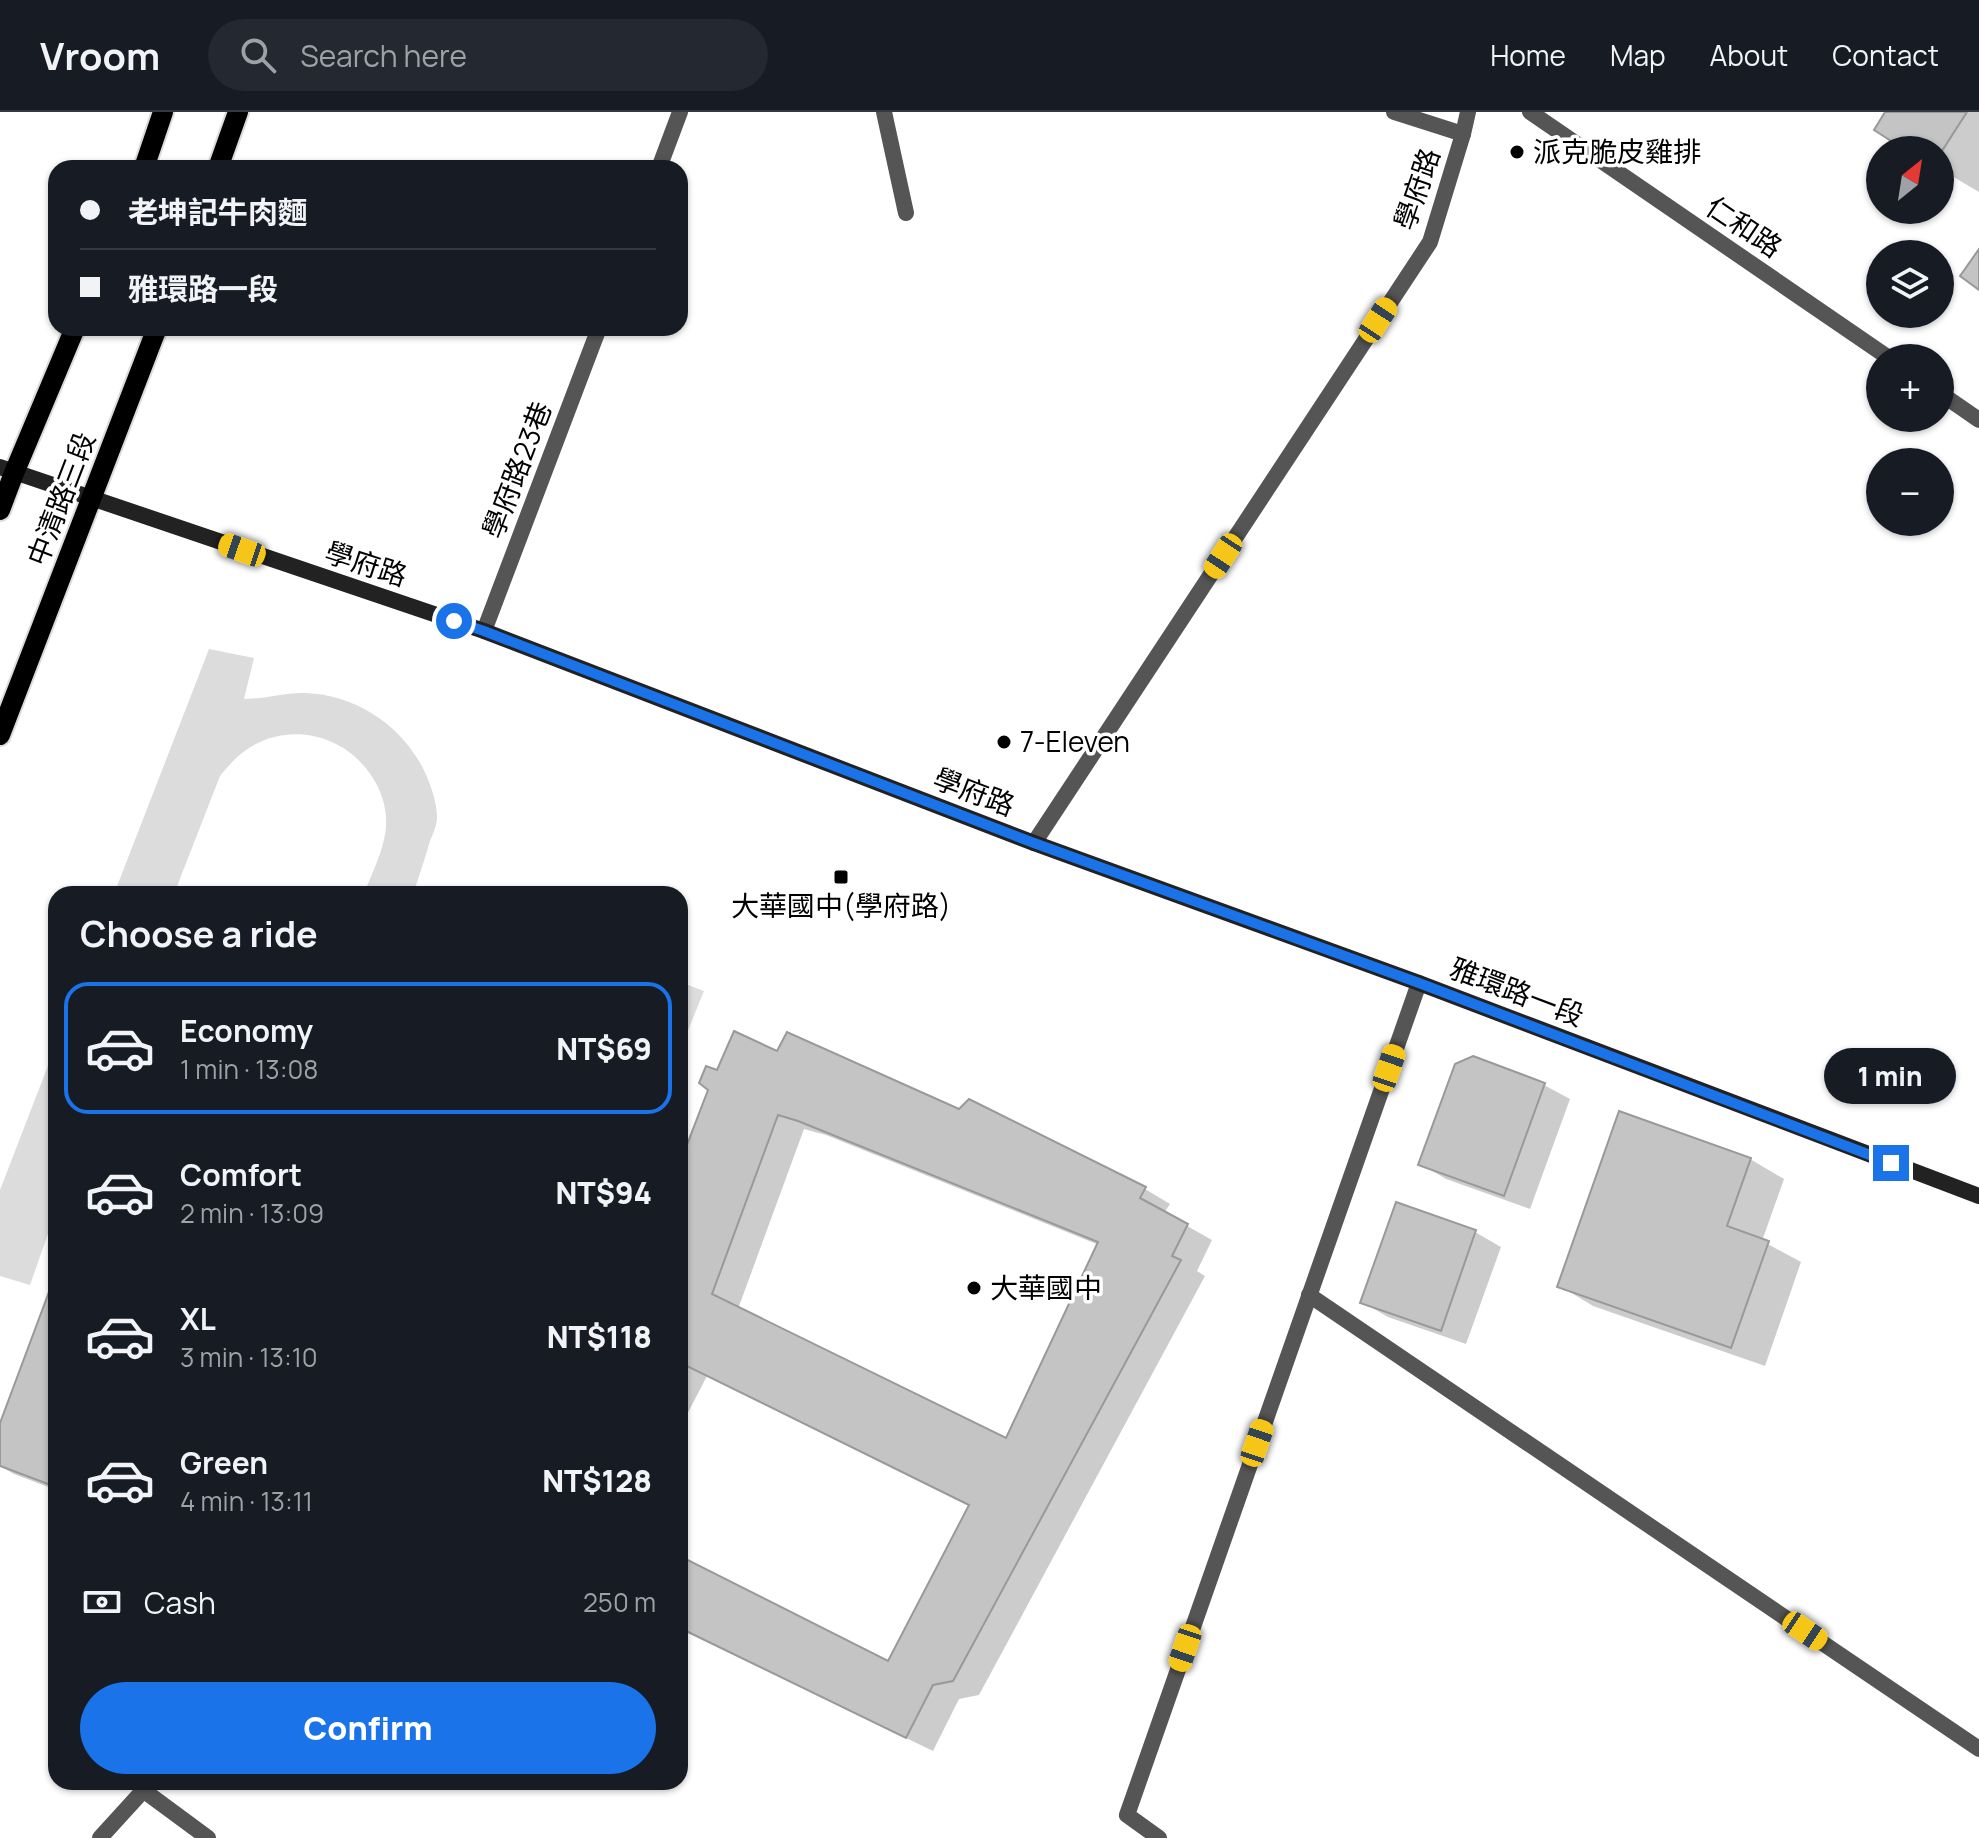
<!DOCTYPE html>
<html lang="en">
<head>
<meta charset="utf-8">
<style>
  body { margin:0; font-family:Manrope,"Noto Sans TC",sans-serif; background:#242831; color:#f1f3f6; height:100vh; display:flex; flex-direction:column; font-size:30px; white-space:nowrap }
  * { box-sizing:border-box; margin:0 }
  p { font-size:26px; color:#9ea1a6 }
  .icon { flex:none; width:44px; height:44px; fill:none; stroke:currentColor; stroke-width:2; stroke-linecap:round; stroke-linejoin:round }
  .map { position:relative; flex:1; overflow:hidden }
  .drawer { position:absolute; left:48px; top:774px; width:640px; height:904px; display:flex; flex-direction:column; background:#171b24; border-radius:24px; box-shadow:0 2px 6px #0004 }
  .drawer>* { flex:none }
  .guide { position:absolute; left:48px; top:48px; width:640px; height:176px; border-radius:24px; box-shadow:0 2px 6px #0004; display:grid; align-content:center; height:176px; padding:0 32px; background:#171b24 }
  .needle { width:52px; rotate:30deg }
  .tools { position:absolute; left:1866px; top:24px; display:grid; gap:16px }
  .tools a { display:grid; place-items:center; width:88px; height:88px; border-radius:50%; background:#171b24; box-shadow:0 2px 6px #0004; font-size:40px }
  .end { position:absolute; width:36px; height:36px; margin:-18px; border:10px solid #1a73e8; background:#fff; box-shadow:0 0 0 4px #fff }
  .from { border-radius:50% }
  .bubble { position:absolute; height:56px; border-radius:28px; background:#171b24; box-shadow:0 2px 6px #0004; font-size:26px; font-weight:800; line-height:56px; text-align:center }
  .car { position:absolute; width:24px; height:48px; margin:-24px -12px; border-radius:10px; box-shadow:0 0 6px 2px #0007; background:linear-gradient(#f5c518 24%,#345 0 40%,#f5c518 0 76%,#345 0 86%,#f5c518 0) }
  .guide b { display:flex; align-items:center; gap:28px; height:76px; font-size:30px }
  .guide b+b { border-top:2px solid #363941 }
  .guide i { width:20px; height:20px; background:#f1f3f6 }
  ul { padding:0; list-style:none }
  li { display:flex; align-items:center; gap:24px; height:132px; margin:0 16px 12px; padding:0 16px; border:4px solid transparent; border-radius:24px }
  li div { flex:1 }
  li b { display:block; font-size:30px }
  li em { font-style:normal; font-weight:800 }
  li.current { border-color:#1a73e8 }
  li>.icon { width:72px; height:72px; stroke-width:1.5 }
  h2 { padding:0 32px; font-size:36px; line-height:96px }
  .pay { display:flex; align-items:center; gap:20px; height:88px; padding:0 32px; font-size:30px }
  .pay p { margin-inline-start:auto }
  .button { display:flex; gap:16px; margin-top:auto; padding:16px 32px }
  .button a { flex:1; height:92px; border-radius:48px; background:#1a73e8; color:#fff; font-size:32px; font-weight:800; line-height:92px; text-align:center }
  header { display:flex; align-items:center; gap:48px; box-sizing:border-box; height:112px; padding:0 40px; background:#171b24; border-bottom:2px solid #363941 }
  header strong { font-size:38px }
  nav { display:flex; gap:44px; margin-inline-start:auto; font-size:28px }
  .search { width:560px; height:72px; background:#242831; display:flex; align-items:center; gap:20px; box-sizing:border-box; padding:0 28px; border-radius:44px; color:#9ea1a6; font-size:30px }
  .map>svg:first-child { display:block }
  .green { fill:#dcdcdc }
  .shadow { fill:#0003; fill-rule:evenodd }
  .building { fill:#c4c4c4; stroke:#999; stroke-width:2; fill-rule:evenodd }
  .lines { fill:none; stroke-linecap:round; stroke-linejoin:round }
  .primary-casing { stroke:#dbdbdb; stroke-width:24 }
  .lane { stroke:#555; stroke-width:16 }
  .street { stroke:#555; stroke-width:16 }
  .secondary { stroke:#222; stroke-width:16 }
  .primary { stroke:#000; stroke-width:20 }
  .route { stroke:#1a73e8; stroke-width:10 }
  .poi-dot { fill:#000; stroke:#fff; stroke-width:3 }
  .labels { text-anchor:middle; stroke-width:7; stroke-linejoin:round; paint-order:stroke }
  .poi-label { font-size:28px; fill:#000; stroke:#fff; text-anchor:start }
  .street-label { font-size:28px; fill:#000; stroke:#fff }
</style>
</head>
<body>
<header>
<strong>Vroom</strong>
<div class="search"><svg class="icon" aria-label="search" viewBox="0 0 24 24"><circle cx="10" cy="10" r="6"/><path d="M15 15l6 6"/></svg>Search here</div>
<nav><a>Home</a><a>Map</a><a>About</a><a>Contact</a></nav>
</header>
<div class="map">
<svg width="1979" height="1726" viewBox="0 0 1979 1726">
  <rect width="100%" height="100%" fill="#fff"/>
  <g class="green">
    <path d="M209,537L254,546L244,587C265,587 285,580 306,581C360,583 410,619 429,670C433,680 437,694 437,705C437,713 433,722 430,729C425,747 419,764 413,782H364C373,758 388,731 386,705C385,688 378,672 368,659C340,621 286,610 246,638C236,645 228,654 220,664L174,782H114Z"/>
    <path d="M680,870L704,879L680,938Z"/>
    <path d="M56,933V1099L30,1173L0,1164V1078Z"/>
  </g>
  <g class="shadow">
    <path d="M1888,0H1979V80L1940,57V38H1909Z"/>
    <path d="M778,942L959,999L1145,1077L1170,1092L1164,1101L1212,1128L1197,1159L1205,1164L979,1583L959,1587L933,1639L680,1517V1446L889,1552L971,1394L707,1264L680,1316V1056L718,960ZM804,1017L826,1023L1099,1133L1007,1328L738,1197Z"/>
    <path d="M1544,973L1570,987L1530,1097L1446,1067L1421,1052Z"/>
    <path d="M1750,1047L1784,1067L1762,1129L1801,1150L1765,1254L1593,1194L1560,1174Z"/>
    <path d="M1397,1092L1475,1120L1501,1135L1466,1232L1388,1205L1362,1190Z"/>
    <path d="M56,1176V1378L14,1362L0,1354V1316Z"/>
  </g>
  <g class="building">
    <path d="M1885,0H1967L1940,42V38H1905L1874,18Z"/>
    <path d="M1979,137V178L1960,164Z"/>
    <path d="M734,919L777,939L787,920L959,997L969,987L1146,1075L1140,1086L1188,1112L1172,1144L1181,1148L953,1569L933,1573L906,1626L680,1516V1444L888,1549L969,1393L681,1251L680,1253V1051L708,978L699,971L706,954L717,958ZM778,1003L798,1009L1098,1130L1006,1326L712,1182Z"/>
    <path d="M1473,944L1545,971L1504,1084L1418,1053L1455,952Z"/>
    <path d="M1619,999L1751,1046L1727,1114L1769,1129L1731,1236L1557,1175Z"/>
    <path d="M1396,1090L1476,1118L1441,1219L1360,1191Z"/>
    <path d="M52,1172L56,1174V1375L0,1354V1311Z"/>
  </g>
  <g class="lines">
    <g class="primary-casing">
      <g id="primary">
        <path d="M144,56L163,0"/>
        <path d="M218,56L238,0"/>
        <path d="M0,398L14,361L75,216"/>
        <path d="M0,623L157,216"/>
      </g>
    </g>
    <path class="lane" d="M1309,1183L1979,1637"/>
    <g class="street">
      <path d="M884,0L906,101"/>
      <path d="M1394,0L1463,22"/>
      <path d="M1530,0L1889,246"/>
      <path d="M659,56L680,0"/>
      <path d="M1940,281L1979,308"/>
      <path d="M484,519L599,216"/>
      <path d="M1034,731L1430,130L1463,22L1468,0"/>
      <path d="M143,1678L208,1726"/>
      <path d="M100,1726L150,1671"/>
      <path d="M1159,1726L1127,1703L1419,871"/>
    </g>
    <path class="secondary" d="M0,355L484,519L1034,731L1419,871L1979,1084"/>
    <use href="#primary" class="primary"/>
  </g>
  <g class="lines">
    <path class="route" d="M454,509L484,519L1034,731L1419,871L1891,1051"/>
  </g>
  <g class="poi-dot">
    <circle cx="1517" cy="40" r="8"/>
    <circle cx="1004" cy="630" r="8"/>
    <rect x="833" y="757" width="16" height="16" rx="4"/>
    <circle cx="974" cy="1176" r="8"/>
  </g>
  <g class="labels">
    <g class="poi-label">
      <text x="1533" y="50">派克脆皮雞排</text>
      <text x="1020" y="640">7-Eleven</text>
      <text x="841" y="804" text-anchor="middle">大華國中(學府路)</text>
      <text x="990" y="1186">大華國中</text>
    </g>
    <g class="street-label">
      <text transform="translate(1417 77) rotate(-71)" y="10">學府路</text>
      <text transform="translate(1744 115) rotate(34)" y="10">仁和路</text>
      <text transform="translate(517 358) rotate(-69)" y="10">學府路23巷</text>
      <text transform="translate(61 387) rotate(-69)" y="10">中清路三段</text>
      <text transform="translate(366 452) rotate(18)" y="10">學府路</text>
      <text transform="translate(974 680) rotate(21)" y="10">學府路</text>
      <text transform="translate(1517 880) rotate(21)" y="10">雅環路一段</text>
    </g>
  </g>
</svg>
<div class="tools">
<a><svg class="needle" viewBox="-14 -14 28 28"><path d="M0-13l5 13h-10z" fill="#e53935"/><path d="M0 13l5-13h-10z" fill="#9ea1a6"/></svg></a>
<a><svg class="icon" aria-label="layers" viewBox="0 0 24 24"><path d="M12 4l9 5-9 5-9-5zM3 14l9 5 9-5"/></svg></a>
<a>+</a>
<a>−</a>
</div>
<i class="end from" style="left:454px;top:509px"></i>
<i class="end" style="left:1891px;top:1051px"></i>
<div class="bubble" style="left:1824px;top:936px;width:132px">1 min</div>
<i class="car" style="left:1378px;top:208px;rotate:33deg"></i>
<i class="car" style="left:242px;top:438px;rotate:289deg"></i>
<i class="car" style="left:1223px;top:444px;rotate:213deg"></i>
<i class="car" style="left:1389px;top:956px;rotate:19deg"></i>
<i class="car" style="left:1257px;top:1331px;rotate:19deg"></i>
<i class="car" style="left:1805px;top:1519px;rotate:124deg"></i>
<i class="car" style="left:1185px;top:1536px;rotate:199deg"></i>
<div class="guide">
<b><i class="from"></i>老坤記牛肉麵</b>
<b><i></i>雅環路一段</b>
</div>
<section class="drawer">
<h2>Choose a ride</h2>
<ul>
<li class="current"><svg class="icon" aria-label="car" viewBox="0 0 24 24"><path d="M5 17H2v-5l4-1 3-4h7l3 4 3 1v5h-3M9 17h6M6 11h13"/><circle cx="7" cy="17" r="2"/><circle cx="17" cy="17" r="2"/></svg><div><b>Economy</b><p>1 min · 13:08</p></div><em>NT$69</em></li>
<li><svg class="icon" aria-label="car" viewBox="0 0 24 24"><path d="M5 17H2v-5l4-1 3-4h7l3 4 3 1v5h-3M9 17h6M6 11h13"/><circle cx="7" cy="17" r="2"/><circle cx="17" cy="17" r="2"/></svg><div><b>Comfort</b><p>2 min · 13:09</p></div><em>NT$94</em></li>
<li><svg class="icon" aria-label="car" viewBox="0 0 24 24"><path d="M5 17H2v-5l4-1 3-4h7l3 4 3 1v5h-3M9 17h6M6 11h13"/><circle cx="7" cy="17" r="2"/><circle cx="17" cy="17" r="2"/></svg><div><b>XL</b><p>3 min · 13:10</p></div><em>NT$118</em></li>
<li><svg class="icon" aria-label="car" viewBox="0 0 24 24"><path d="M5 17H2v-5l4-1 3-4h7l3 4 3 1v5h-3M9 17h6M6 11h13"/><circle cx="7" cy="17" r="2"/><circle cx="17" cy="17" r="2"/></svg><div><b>Green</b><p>4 min · 13:11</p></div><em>NT$128</em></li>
</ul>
<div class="pay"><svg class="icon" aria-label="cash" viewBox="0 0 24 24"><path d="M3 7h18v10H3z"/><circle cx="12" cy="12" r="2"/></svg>Cash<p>250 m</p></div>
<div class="button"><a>Confirm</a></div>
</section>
</div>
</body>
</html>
